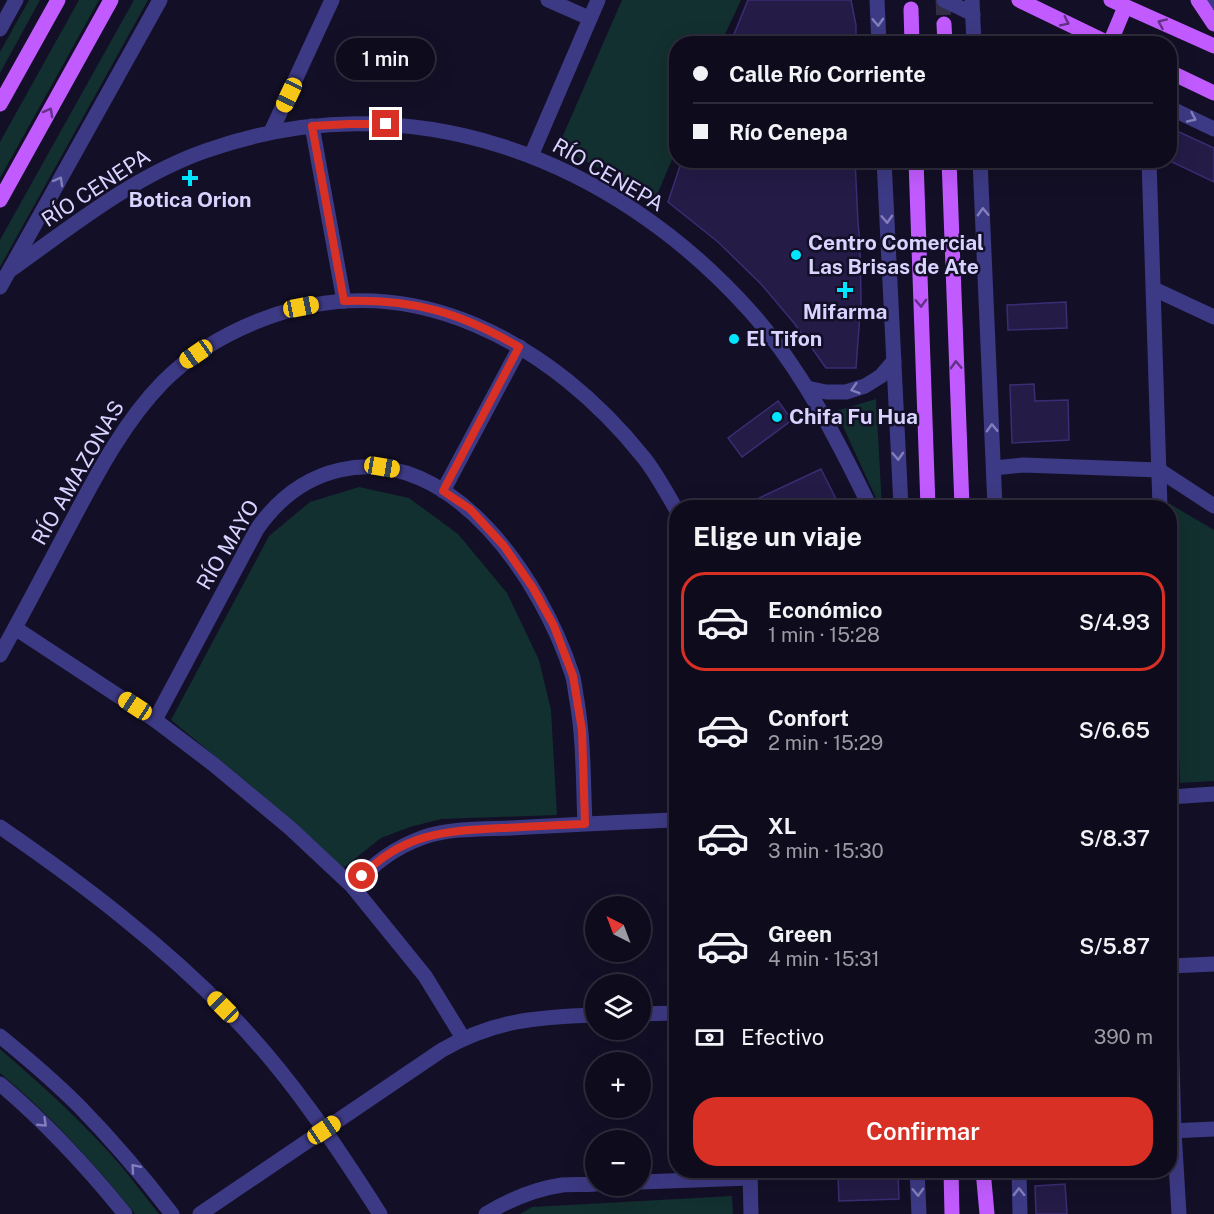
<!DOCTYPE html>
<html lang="es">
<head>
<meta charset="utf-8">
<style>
  body { margin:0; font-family:"Public Sans",sans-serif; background:#171425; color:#f1f3f6; height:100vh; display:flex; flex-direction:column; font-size:22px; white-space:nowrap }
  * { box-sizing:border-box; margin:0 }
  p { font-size:20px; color:#9b9ba3 }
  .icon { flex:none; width:33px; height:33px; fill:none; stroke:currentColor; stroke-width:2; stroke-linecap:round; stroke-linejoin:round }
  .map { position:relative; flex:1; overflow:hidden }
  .side { position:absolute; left:669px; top:500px; width:508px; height:678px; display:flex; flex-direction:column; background:#0e0b1c; border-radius:24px; box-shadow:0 6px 24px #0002,0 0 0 2px #2e2b3b }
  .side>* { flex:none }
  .banner { position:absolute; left:669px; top:36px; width:508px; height:132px; border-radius:24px; box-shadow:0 6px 24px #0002,0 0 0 2px #2e2b3b; display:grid; align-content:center; height:132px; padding:0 24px; background:#0e0b1c }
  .needle { width:39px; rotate:318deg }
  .buttons { position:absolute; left:585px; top:896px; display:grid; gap:12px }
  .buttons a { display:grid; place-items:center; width:66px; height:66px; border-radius:50%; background:#0e0b1c; box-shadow:0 6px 24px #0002,0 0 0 2px #2e2b3b; font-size:30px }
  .end { position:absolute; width:27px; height:27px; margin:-14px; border:8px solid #d93025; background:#fff; box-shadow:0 0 0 3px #fff }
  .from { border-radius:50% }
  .bubble { position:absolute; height:42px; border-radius:21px; background:#0e0b1c; box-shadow:0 6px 24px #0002,0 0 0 2px #2e2b3b; font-size:20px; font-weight:600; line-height:42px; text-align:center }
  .car { position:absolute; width:18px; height:36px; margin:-18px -9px; border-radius:8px; box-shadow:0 0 4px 2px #0007; background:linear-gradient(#f5c518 24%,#345 0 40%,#f5c518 0 76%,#345 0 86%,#f5c518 0) }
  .banner b { display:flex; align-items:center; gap:21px; height:57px; font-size:22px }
  .banner b+b { border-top:2px solid #2e2b3b }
  .banner i { width:15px; height:15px; background:#f1f3f6 }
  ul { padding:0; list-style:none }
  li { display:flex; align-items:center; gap:18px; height:99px; margin:0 12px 9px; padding:0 12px; border:3px solid transparent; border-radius:24px }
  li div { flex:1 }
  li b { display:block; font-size:22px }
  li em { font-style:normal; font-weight:600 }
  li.selected { border-color:#d93025 }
  li>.icon { width:54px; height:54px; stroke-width:1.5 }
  h2 { padding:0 24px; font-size:27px; line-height:72px }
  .pay { display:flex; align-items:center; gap:15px; height:66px; padding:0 24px; font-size:22px }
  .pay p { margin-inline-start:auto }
  .button { display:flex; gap:12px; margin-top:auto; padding:12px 24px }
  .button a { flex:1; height:69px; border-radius:24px; background:#d93025; color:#fff; font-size:24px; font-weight:600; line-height:69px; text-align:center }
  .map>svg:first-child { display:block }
  .green { fill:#12302f }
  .building { fill:#241b47; stroke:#3b2d73; stroke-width:1.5 }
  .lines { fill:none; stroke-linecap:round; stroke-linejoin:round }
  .primary-tunnel { stroke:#312d47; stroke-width:15; stroke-dasharray:15 8; stroke-linecap:butt }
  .minor { stroke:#3d3a85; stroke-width:15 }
  .tertiary { stroke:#3d3a85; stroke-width:15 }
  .primary { stroke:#c25bff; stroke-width:15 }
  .oneway { stroke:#837fbc }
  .oneway2 { stroke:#623188 }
  .route { stroke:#d93025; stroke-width:8 }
  .poi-dot { fill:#00e5ff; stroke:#130f26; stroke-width:2 }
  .labels { text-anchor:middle; stroke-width:5; stroke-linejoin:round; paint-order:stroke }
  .street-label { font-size:21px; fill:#d9d4ff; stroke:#130f26 }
  .poi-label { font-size:21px; font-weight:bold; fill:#d9d4ff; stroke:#130f26; text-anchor:start }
</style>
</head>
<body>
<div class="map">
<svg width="1214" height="1214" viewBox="0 0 1214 1214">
  <rect width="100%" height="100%" fill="#130f26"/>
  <g class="green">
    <path d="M29,0H40L0,73V52Z"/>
    <path d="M79,0H99L0,178V142Z"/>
    <path d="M134,0H148L0,267V240Z"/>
    <path d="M622,0H741L721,43L676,44V150L654,202L612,175L558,147Z"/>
    <path d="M876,399L882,507H880L836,411Z"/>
    <path d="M359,487L409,498L458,534L507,593L539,660L551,710L557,815L441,819L410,827L381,838L343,868L261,794L171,720L269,536L310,502Z"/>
    <path d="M1170,504L1214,530V781L1180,783Z"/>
    <path d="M0,1049C43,1086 85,1124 122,1167C135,1183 147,1199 159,1214H135C94,1163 50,1115 0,1073Z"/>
    <path d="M732,1196L733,1214H520L532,1207Z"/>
  </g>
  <g class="building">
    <path d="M748,0H851L856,25V44H730Z"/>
    <path d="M1177,131L1214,148V182L1170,161V136Z"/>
    <path d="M682,160H855L858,222L860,244L861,300L856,368H826L794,323L761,284L718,242L668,202Z"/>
    <path d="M1066,302L1067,328L1008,330L1007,305Z"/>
    <path d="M1034,384L1035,401L1068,400L1069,440L1012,443L1010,385Z"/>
    <path d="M778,401L792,420L742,457L728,438Z"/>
    <path d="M821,469L840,507H740Z"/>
    <path d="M898,1175L899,1199L839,1201L838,1176Z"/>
    <path d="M1065,1184L1067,1214H1036L1035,1186Z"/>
  </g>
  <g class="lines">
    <path class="primary-tunnel" d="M943,0L944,24"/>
    <g class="minor">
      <path d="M548,0L589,18"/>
      <path d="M1209,0L1214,2"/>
      <path d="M312,126L344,301"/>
      <path d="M271,132L332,0"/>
      <path d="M531,156L598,0"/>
      <path d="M1149,160L1160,507"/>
      <path d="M9,271C71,227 132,177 205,151C407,79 611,156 750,311C801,368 837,439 870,507"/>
      <path d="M1154,289L1214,317"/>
      <path d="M994,468L1023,465L1159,470L1214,506"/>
      <path d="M443,491L520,347"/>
      <path d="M15,628L155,720L213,764L290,828L352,886L425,976L463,1038"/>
      <path d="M0,655C25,610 49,564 73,519C99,470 125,421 163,382C192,353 228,332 266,318C412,264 553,344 644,458C656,473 666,492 676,509"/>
      <path d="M155,720L257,529C278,499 304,478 340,470C453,444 543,583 572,674C575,683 575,692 577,701C584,742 583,782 585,823"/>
      <path d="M1170,797L1214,794"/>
      <path d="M0,827C83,884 163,945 233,1017C290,1076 336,1145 380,1214"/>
      <path d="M352,886C374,864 393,848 424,837C451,828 482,829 511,828C566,825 621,822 676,820"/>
      <path d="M1170,966L1214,964"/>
      <path d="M1170,993L1174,1131L1179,1214"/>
      <path d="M640,1014L676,1013"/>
      <path d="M1170,1131L1214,1129"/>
      <path d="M750,1170L751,1214"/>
      <path d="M640,1182L750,1178"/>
      <path d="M200,1214L442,1050C494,1020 537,1017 596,1015"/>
      <path d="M486,1214C509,1200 534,1189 562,1185C573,1184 584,1185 596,1184"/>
    </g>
    <g class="tertiary">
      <path d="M877,0L879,44"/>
      <path d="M944,0L973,14"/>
      <path d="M972,0L974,44"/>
      <path d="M0,29L16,0"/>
      <path d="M1170,108L1214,129"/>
      <path d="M884,160L901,507"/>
      <path d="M980,160L995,507"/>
      <path d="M0,287L160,0"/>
      <path d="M807,388L826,392H846L865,386L881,376L894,361"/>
      <path d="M0,1036C27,1058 54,1081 79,1106C112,1140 143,1176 172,1214"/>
      <path d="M0,1084C46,1123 87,1167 125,1214"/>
      <path d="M917,1170L919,1214"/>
      <path d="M1019,1170L1020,1214"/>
    </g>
    <g class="primary">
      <path d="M1019,0L1110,44"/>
      <path d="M1111,0L1214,46"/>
      <path d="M1198,0L1214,24"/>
      <path d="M911,9L912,44"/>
      <path d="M944,24L945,44"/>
      <path d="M1110,43L1125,7"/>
      <path d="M1170,72L1214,93"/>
      <path d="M0,104L58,0"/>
      <path d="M916,160L928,507"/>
      <path d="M949,160L962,507"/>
      <path d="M0,200L111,0"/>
      <path d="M951,1170L952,1214"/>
      <path d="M983,1170L987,1214"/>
    </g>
  </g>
  <defs><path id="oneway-chevron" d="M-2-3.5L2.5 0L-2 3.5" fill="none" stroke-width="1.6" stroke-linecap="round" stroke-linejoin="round" transform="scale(1.5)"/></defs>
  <g class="oneway">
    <use href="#oneway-chevron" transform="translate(878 22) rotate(87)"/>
    <use href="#oneway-chevron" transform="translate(1192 118) rotate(25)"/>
    <use href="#oneway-chevron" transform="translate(59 181) rotate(-61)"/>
    <use href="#oneway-chevron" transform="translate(983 212) rotate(-92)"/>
    <use href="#oneway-chevron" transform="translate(887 219) rotate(87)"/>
    <use href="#oneway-chevron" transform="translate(855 389) rotate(163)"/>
    <use href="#oneway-chevron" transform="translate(992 428) rotate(-92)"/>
    <use href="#oneway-chevron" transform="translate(898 456) rotate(87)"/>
    <use href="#oneway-chevron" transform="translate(43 1123) rotate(44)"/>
    <use href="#oneway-chevron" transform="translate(135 1168) rotate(-131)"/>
    <use href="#oneway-chevron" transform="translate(918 1192) rotate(88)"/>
    <use href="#oneway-chevron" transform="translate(1019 1192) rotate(-91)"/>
  </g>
  <g class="oneway2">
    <use href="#oneway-chevron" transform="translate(1065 22) rotate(26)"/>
    <use href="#oneway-chevron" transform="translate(1162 23) rotate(-156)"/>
    <use href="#oneway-chevron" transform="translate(49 112) rotate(-61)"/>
    <use href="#oneway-chevron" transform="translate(921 303) rotate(88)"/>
    <use href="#oneway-chevron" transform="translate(956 365) rotate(-92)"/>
  </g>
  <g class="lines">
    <path class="route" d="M362,876C403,833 446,831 502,828C529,827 557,825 585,824L582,730L573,676L554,626L533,588L504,546L470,509L443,491L519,347C459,312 414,299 344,301L312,126L349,124H386"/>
  </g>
  <g class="poi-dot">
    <path d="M187 169h6v6h6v6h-6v6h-6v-6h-6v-6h6z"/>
    <circle cx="796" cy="255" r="6"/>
    <path d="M842 281h6v6h6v6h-6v6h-6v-6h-6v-6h6z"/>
    <circle cx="734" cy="339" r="6"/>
    <circle cx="777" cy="417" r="6"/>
  </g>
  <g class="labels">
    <g class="street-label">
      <text transform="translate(608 175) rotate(30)" y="7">RÍO CENEPA</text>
      <text transform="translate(96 188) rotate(-33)" y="7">RÍO CENEPA</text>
      <text transform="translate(78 473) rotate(-60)" y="7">RÍO AMAZONAS</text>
      <text transform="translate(228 545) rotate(-59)" y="7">RÍO MAYO</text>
    </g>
    <g class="poi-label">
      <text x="190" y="207" text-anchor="middle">Botica Orion</text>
      <text x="808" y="250">Centro Comercial<tspan x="808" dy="24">Las Brisas de Ate</tspan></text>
      <text x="845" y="319" text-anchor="middle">Mifarma</text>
      <text x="746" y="346">El Tifon</text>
      <text x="789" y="424">Chifa Fu Hua</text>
    </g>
  </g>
</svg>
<div class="buttons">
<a><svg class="needle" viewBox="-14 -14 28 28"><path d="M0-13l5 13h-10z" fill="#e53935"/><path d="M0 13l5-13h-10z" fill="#9b9ba3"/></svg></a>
<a><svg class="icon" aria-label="layers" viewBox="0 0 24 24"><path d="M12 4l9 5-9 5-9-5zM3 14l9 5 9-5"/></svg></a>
<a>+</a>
<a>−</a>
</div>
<i class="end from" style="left:362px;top:876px"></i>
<i class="end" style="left:386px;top:124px"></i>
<div class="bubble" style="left:336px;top:38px;width:99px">1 min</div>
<i class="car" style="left:289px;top:95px;rotate:205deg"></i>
<i class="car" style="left:301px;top:307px;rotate:79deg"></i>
<i class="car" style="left:196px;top:354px;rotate:235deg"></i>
<i class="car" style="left:382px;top:467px;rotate:100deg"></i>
<i class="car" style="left:135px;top:706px;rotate:303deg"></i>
<i class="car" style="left:223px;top:1007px;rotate:315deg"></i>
<i class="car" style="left:324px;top:1130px;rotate:56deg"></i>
<div class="banner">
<b><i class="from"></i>Calle Río Corriente</b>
<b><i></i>Río Cenepa</b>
</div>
<section class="side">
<h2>Elige un viaje</h2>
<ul>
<li class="selected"><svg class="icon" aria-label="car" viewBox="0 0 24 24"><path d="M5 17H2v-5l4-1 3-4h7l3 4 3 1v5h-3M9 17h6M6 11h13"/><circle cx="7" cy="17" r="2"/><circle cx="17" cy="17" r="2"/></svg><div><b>Económico</b><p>1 min · 15:28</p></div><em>S/4.93</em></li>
<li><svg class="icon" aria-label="car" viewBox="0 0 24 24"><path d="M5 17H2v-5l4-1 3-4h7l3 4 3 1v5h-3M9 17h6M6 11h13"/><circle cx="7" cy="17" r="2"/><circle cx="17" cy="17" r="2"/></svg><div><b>Confort</b><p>2 min · 15:29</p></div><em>S/6.65</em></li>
<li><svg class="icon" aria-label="car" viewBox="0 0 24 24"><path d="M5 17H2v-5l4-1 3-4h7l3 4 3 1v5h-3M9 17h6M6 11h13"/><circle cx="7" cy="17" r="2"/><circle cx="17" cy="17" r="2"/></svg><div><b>XL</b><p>3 min · 15:30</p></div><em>S/8.37</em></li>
<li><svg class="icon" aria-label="car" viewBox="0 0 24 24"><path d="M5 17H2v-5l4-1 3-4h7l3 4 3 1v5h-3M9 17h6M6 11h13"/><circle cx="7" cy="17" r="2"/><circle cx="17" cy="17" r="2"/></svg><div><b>Green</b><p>4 min · 15:31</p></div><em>S/5.87</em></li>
</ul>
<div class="pay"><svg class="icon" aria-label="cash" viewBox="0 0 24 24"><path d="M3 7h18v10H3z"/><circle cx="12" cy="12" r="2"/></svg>Efectivo<p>390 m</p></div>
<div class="button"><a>Confirmar</a></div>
</section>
</div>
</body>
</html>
